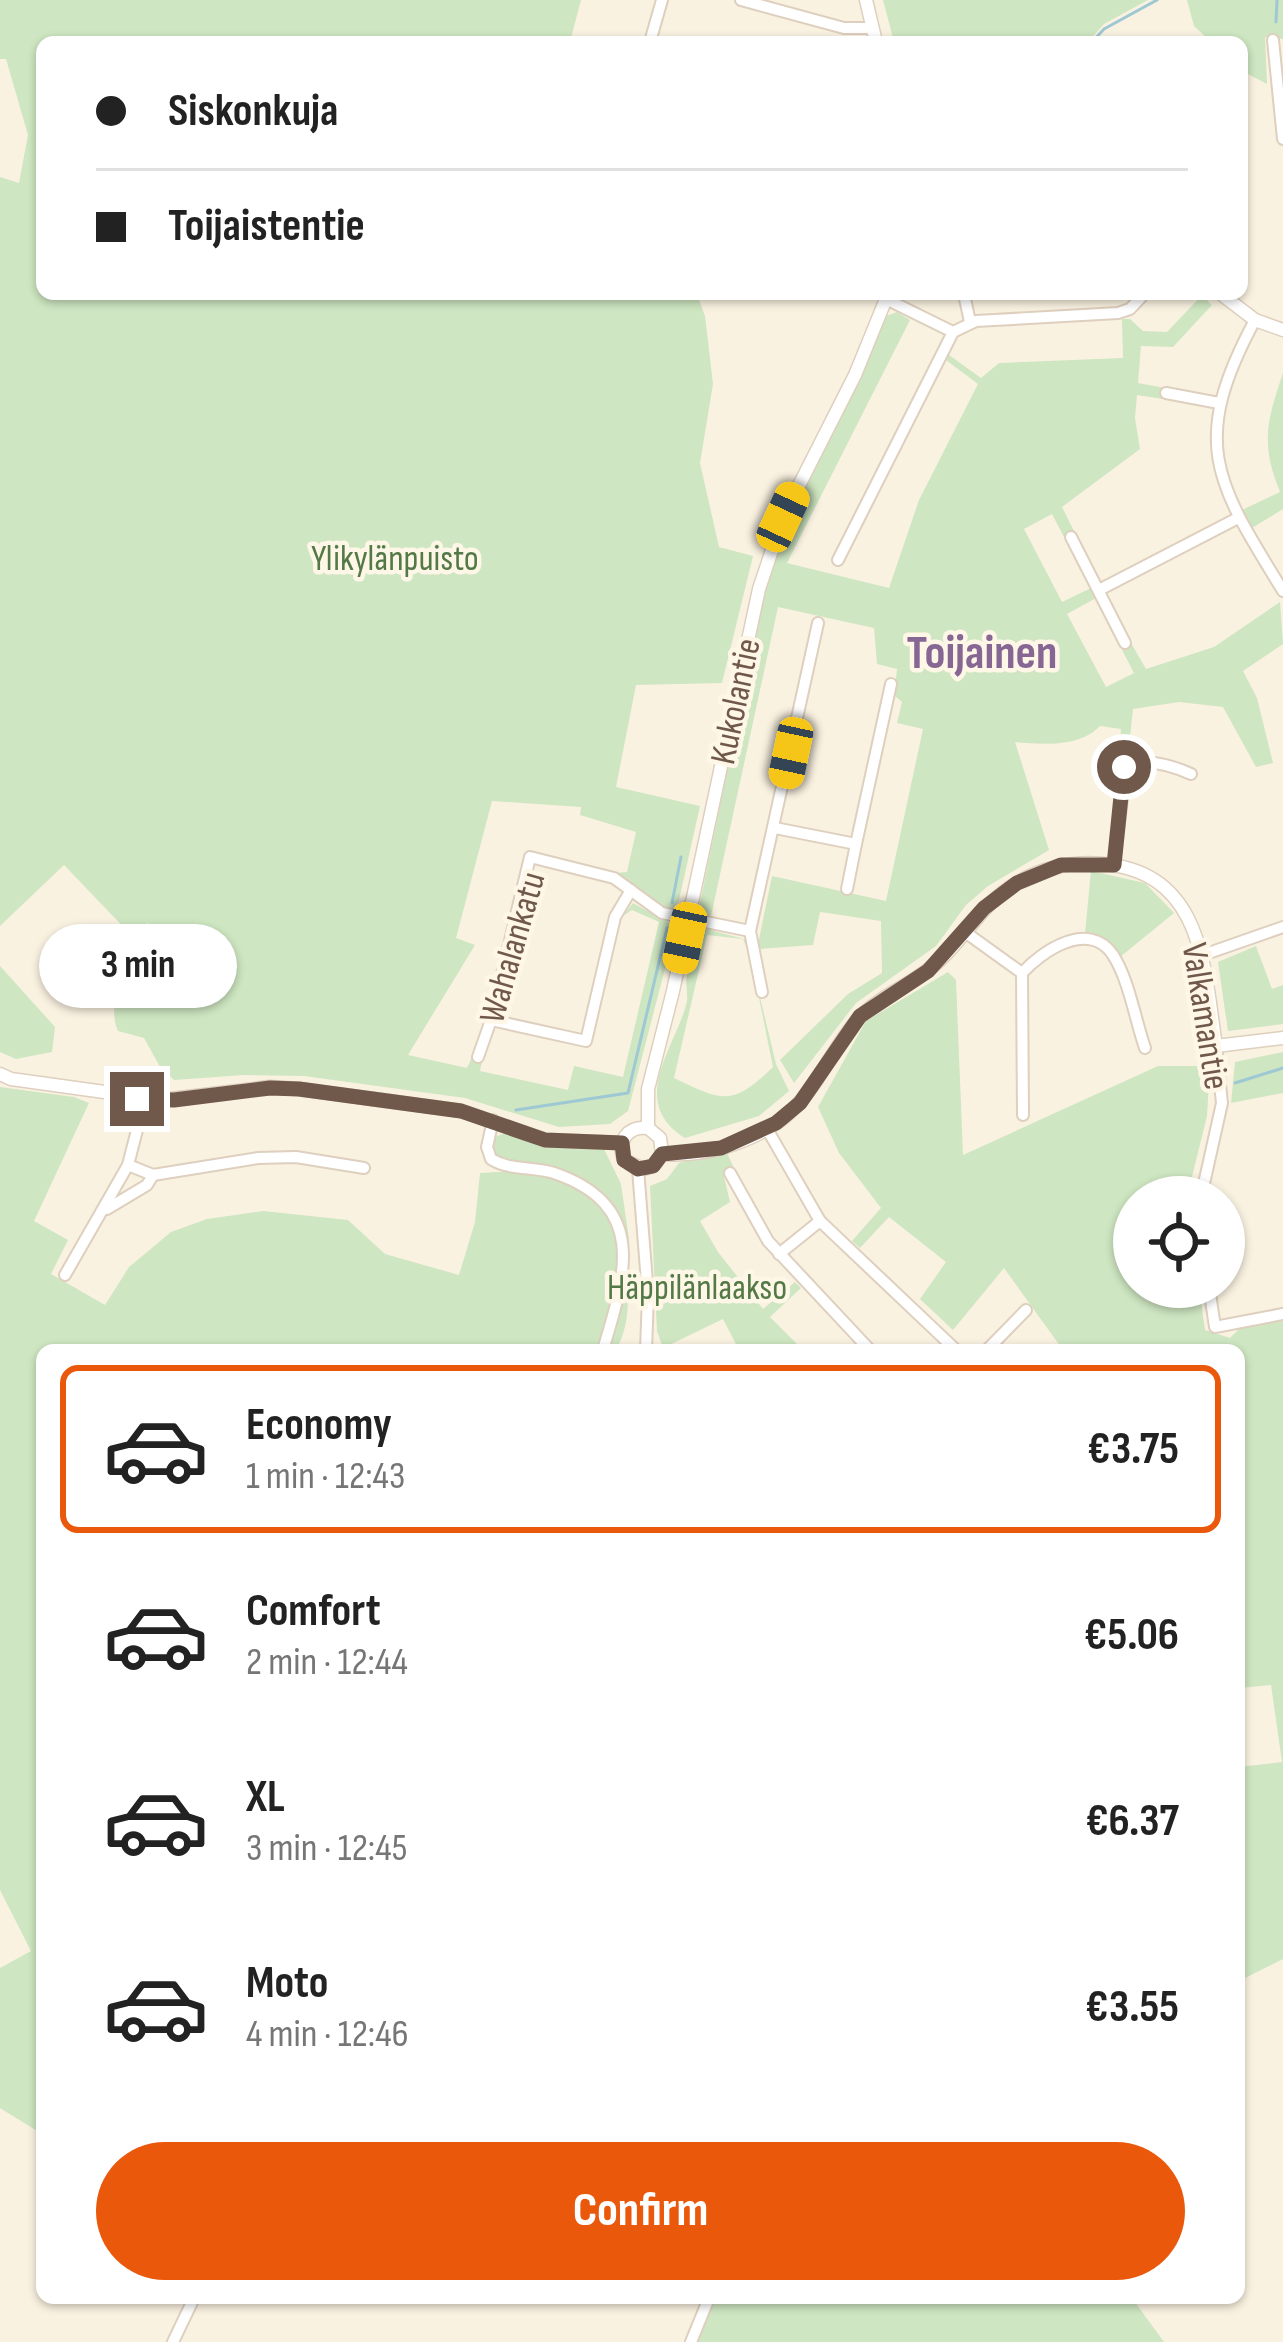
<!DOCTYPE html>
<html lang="en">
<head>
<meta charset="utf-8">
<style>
  body { margin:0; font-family:"Sofia Sans Condensed",sans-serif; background:#f2f2f2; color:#222; height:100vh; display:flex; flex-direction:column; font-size:45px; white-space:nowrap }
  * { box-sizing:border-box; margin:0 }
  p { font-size:39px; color:#767676 }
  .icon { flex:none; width:66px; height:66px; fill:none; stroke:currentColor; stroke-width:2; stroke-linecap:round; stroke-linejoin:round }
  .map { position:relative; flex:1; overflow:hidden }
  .details { position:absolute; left:36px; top:1344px; width:1209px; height:960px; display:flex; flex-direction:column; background:#fff; border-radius:18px; box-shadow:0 3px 9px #0004 }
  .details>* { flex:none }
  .guide { position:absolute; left:36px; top:36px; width:1212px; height:264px; border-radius:18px; box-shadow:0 3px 9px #0004; display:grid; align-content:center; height:264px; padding:0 60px; background:#fff }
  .tools { position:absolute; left:1113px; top:1176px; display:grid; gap:24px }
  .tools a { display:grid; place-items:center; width:132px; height:132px; border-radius:50%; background:#fff; box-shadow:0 3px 9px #0004; font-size:60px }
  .end { position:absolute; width:54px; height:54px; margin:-27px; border:15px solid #70594a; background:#fff; box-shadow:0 0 0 6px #fff }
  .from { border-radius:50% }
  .bubble { position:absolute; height:84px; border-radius:42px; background:#fff; box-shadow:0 3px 9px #0004; font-size:39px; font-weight:700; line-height:84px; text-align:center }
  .car { position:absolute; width:36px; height:72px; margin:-36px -18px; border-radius:15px; box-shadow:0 0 9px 3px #0007; background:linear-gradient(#f5c518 24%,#345 0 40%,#f5c518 0 76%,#345 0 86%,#f5c518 0) }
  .guide b { display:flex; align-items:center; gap:42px; height:114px; font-size:45px }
  .guide b+b { border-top:3px solid #e0e0e0 }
  .guide i { width:30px; height:30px; background:#222 }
  ul { padding:21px 0 0; list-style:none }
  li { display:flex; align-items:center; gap:36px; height:168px; margin:0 24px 18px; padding:0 36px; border:6px solid transparent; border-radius:18px }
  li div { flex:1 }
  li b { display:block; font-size:45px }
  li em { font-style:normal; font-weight:700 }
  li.selected { border-color:#ea580c }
  li>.icon { width:108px; height:108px; stroke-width:1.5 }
  .action { display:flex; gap:24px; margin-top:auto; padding:24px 60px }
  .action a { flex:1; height:138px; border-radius:72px; background:#ea580c; color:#fff; font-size:48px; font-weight:700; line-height:138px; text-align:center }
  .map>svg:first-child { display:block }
  .green { fill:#cee6c1 }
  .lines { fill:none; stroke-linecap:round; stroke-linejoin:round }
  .stream { stroke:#9ec8d3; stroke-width:3 }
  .minor-casing { stroke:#decfbe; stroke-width:14 }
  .tertiary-casing { stroke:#decfbe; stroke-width:15 }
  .minor { stroke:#fff; stroke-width:10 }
  .tertiary { stroke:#fff; stroke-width:12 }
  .route { stroke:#70594a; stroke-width:15 }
  .labels { text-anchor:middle; stroke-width:9; stroke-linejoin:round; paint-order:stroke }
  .park-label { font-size:36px; fill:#537a46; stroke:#fef6e7 }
  .street-label { font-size:36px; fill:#70594a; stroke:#fef6e7 }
  .district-label { font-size:48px; font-weight:bold; fill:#866693; stroke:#fef6e7 }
</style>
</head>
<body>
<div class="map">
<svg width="1283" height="2342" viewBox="0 0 1283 2342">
  <rect width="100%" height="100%" fill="#faf2e1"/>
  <g class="green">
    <path d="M0,0H581L570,42H42V294H697L705,316L713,384L700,463L719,547L753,556L722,683L636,685L616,787L700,806L679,900L672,910L659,907L613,873L627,872L636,832L580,815L581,807L492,801L456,938L475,945L408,1055L467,1068L472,1057L482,1061L480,1071L568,1090L574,1066L623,1077L659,922L632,910L623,916L633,903L669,923L674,934L628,1111L610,1124L559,1127L465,1098L304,1076L244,1075L174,1080L159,1065L144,1038L118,1031C102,996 140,955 148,922L133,937L64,865L0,926V177L19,183L28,135L6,59H0Z"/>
    <path d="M883,0H1148L1104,24L1088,42H894Z"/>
    <path d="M1187,0H1283V39L1265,37L1267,84L1242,71V42H1211L1194,26Z"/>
    <path d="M1202,295L1212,305L1173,347L1141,346L1138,383L1165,388L1163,399L1137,395L1135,418L1140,449L1062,507L1075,533L1065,539L1052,514L1024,529L1062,602L1091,588L1096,598L1067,614L1106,687L1134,673L1121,648L1131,643L1146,669L1214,647L1280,602L1283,644L1243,671L1257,698L1273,763L1256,767L1223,707L1179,702L1133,709L1128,755L1119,754L1121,729L1100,726C1080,747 1043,745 1015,742L1049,850L988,886L966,905L936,946L856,1003L794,1083L780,1060L848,994L882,973L881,921L820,912L813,945L759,949L758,944L772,876L886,901L923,729L897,723L902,702L894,695L897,669L877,664L874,628L778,607L711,916L701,912L700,903L765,586L800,493L886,316L897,312L910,320L787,563L889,588L919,500L978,384L946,360L949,355L981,378L999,363L1123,358L1122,319H1130L1143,331L1167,332Z"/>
    <path d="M1283,373V509L1252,528L1242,510L1280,492C1260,443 1267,421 1283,373Z"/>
    <path d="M1091,871L1145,883L1174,913L1120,957L1106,940L1085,933Z"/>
    <path d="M706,929L748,940L751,958L743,939L707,935L674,1078C723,1102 733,1106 773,1067L753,968L776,1064L789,1091L759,1116L685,1138C626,1101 677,1046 687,1001C688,996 685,982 687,974C689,961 693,949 696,936Z"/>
    <path d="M1256,946L1272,989L1283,985V1024L1228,1031L1218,962Z"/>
    <path d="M0,966L55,1027L52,1052L16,1059L0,1052Z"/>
    <path d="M948,972L956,980L963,1155L1158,1066H1210L1207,1116L1187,1197H1134V1287H1199L1205,1330L1230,1338L1240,1328L1283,1321V1959L1239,1981V1767L1282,1762L1271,1685L1239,1688V1350H1063L1004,1268L953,1330L920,1299L946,1262L889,1217L860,1248L852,1241L881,1208L839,1153L818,1107L866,1021Z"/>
    <path d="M1283,1052V1093L1231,1103L1235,1062Z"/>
    <path d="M0,1087L74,1097L89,1103L34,1221L68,1240L51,1274L105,1305L129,1267L171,1232L207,1219L263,1211L348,1220L385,1254L459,1275L475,1222L480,1173C520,1170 576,1171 604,1206C617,1222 620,1248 624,1268C630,1295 630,1325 616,1350H42V2134L0,2108V1968L31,1951L0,1890Z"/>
    <path d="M508,1132L555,1148L604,1149L621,1184L629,1239H624C620,1227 616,1213 609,1203C590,1172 536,1170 503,1162L494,1155L492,1138Z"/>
    <path d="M726,1151L734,1168L723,1172L730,1202L700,1221L718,1252L763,1309L795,1282L801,1288L770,1317L803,1350H739L723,1319L663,1348L657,1331L650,1186L667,1179L679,1163Z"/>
    <path d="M708,2298H1132L1164,2342H691Z"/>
  </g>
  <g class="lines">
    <g class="stream">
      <path d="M1276,22L1277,0"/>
      <path d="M1092,42L1104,29L1157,0"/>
      <path d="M672,903L681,857"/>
      <path d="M1235,1083L1283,1068"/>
      <path d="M516,1110L628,1093L667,928"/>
    </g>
    <g class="minor-casing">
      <g id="minor">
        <path d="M741,0L844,28H873"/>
        <path d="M1273,40L1283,139"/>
        <path d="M650,42L662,0"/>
        <path d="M964,294L970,322"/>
        <path d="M886,299L953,332L976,321L1118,313L1130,309L1144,294"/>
        <path d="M1255,320C1189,443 1215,481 1283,591"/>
        <path d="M1166,393L1219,403"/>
        <path d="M1071,537L1125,643"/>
        <path d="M838,560L953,332"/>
        <path d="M1099,590L1238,518"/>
        <path d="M775,828L856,844L891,684"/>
        <path d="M1114,865L1126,765C1147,758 1171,765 1191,774"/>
        <path d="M847,889L856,844"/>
        <path d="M750,931L762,992"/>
        <path d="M965,932L1022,973L1023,1115"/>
        <path d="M1203,955L1283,927"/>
        <path d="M1022,973C1042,951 1089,919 1113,955C1129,980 1135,1019 1145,1048"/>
        <path d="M491,1020L586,1041L615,917L631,890"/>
        <path d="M478,1057L491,1020L530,857L614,878L662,913L750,931L818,623"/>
        <path d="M493,1120L487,1147L491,1159C510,1171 533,1166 554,1173C648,1205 626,1274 603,1350"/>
        <path d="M767,1129L820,1221L956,1350"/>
        <path d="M128,1165L153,1175L258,1158L296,1157L364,1168"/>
        <path d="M638,1169L648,1295L646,1350"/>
        <path d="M730,1173L768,1241L870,1350"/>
        <path d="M1201,1197L1222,1103L1216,1046"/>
        <path d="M107,1209L147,1185L153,1175"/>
        <path d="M779,1254L820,1221"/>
        <path d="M65,1275L128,1165L145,1099"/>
        <path d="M1209,1287L1215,1327L1283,1314"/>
        <path d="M987,1350L1026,1310"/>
        <path d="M173,2342L194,2298"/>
        <path d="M691,2342L709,2298"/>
      </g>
    </g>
    <g class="tertiary-casing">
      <g id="tertiary">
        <path d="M866,0L876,42"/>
        <path d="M1221,294L1255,320L1283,330"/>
        <path d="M0,1074L11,1079L162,1100L270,1087L299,1089L462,1111L546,1140L622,1143"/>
        <path d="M648,1128V1089L673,991L759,589L783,517L855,375L888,294"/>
        <path d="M648,1128C627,1126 617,1141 624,1160L643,1169L653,1166L662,1154"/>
        <path d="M648,1128L660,1138L662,1154"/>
        <path d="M662,1154C703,1157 749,1144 782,1119C817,1092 830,1050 859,1018C882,994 916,983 940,960C965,937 981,907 1009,888C1038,868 1069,861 1104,864C1204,873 1204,969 1216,1046L1283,1038"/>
      </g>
    </g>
    <use href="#minor" class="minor"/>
    <use href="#tertiary" class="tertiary"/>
  </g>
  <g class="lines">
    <path class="route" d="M137,1099L174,1100L270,1088L299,1089L461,1111L545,1140L622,1143L624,1160L638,1169L653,1166L662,1154L721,1148L776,1123L800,1103L860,1016L928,971L984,908L1017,883L1061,865H1114L1124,767"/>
  </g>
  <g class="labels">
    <g class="park-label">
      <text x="395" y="570">Ylikylänpuisto</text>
      <text x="697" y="1299">Häppilänlaakso</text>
    </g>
    <g class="street-label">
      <text transform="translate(734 701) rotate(-78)" y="13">Kukolantie</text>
      <text transform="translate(511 947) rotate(-74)" y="13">Wahalankatu</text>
      <text transform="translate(1207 1016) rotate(81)" y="13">Valkamantie</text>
    </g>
    <g class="district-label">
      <text x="982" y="668">Toijainen</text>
    </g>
  </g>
</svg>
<div class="tools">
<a><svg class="icon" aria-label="locate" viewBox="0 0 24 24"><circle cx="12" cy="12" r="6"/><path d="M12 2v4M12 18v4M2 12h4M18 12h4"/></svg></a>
</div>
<i class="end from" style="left:1124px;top:767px"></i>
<i class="end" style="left:137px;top:1099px"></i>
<div class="bubble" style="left:39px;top:924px;width:198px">3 min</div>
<i class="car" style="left:783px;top:517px;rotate:25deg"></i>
<i class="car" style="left:791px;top:753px;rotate:192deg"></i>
<i class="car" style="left:685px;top:938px;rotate:192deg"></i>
<div class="guide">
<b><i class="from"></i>Siskonkuja</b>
<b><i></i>Toijaistentie</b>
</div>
<section class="details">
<ul>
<li class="selected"><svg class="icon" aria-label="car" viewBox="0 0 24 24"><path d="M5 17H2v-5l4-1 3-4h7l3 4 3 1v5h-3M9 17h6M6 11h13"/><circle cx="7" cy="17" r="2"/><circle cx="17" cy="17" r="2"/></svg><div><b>Economy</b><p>1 min · 12:43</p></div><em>€3.75</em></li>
<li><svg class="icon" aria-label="car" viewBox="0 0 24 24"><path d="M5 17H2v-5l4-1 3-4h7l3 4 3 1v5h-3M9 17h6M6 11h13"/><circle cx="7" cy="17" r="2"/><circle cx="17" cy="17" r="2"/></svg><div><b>Comfort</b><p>2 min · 12:44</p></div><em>€5.06</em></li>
<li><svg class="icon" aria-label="car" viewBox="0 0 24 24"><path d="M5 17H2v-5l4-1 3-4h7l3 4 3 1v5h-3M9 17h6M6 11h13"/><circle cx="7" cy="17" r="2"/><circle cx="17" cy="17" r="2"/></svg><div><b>XL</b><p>3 min · 12:45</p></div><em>€6.37</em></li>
<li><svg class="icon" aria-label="car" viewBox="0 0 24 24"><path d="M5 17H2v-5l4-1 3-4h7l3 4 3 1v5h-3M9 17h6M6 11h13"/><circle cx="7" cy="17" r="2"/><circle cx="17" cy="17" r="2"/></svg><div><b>Moto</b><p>4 min · 12:46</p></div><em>€3.55</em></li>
</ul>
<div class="action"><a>Confirm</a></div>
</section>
</div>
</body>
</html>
